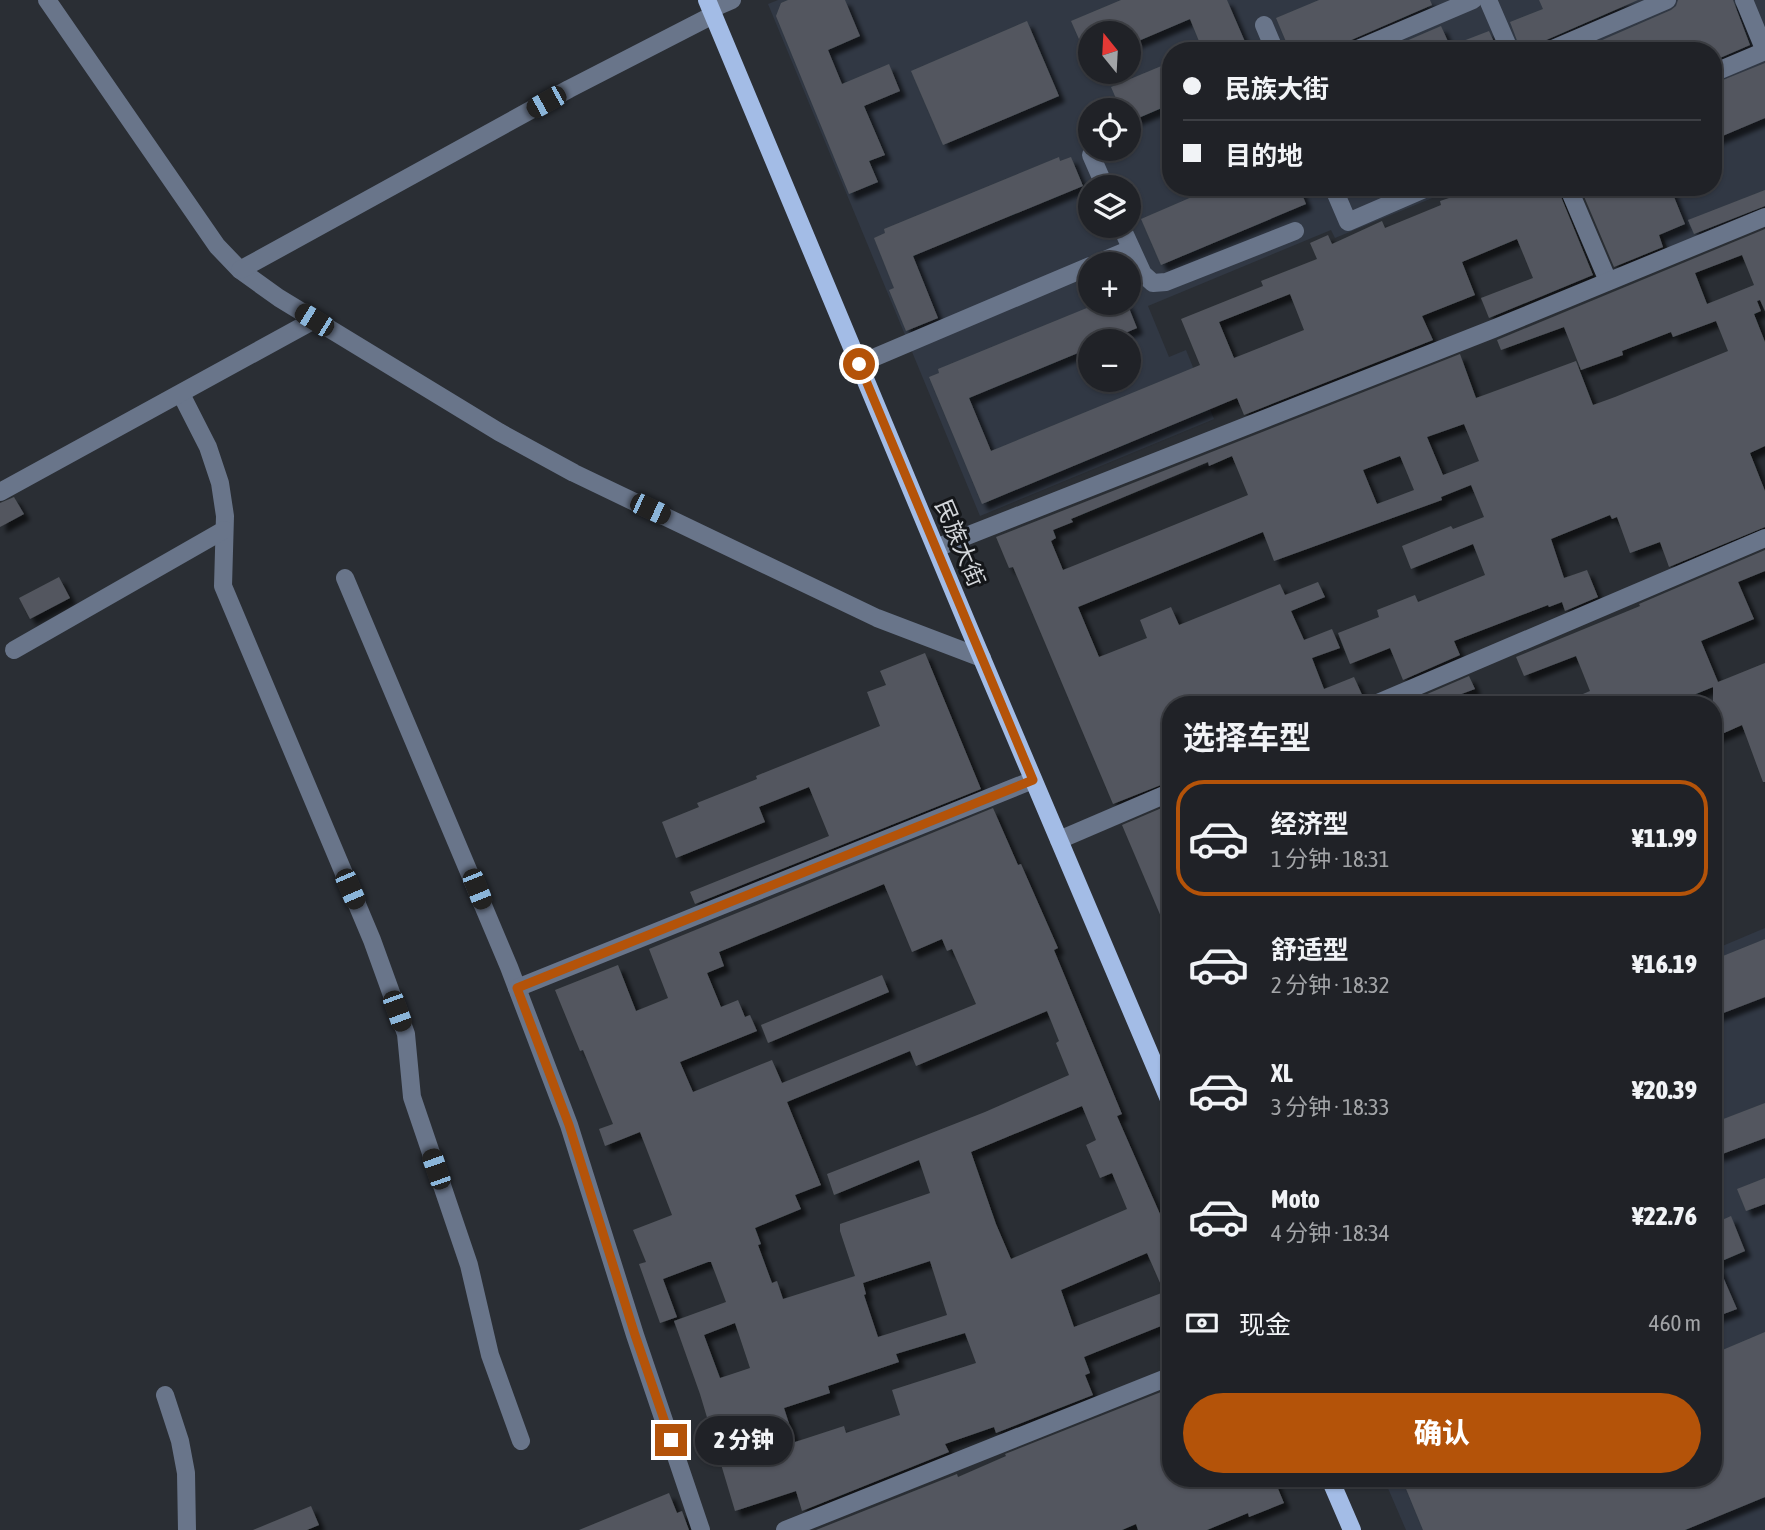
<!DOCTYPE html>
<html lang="zh">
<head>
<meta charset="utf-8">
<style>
  body { margin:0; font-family:"Asap Condensed","Noto Sans SC",sans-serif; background:#2d2f33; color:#f1f3f6; height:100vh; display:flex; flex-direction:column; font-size:26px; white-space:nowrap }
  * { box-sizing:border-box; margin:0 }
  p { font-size:23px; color:#a2a4a7 }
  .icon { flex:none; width:38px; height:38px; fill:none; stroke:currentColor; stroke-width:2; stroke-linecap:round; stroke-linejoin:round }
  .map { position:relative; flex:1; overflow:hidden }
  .side { position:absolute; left:1162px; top:696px; width:560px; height:791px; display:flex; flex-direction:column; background:#202227; border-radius:28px; box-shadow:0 2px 5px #0004,0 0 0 2px #3d3f44 }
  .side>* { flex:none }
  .guide { position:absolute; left:1162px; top:42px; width:560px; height:154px; border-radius:28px; box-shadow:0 2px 5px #0004,0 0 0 2px #3d3f44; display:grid; align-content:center; height:154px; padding:0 21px; background:#202227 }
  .needle { width:46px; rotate:342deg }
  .buttons { position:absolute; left:1078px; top:21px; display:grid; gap:14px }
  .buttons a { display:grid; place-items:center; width:63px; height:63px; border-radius:50%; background:#202227; box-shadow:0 2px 5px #0004,0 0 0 2px #3d3f44; font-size:35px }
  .end { position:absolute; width:32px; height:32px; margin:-16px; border:9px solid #b45309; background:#fff; box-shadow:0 0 0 4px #fff }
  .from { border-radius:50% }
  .bubble { position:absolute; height:49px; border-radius:24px; background:#202227; box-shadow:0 2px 5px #0004,0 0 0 2px #3d3f44; font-size:23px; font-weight:800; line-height:49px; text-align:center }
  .car { position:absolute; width:21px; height:42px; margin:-21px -10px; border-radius:9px; box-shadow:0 0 5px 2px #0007; background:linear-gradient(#222 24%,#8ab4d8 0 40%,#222 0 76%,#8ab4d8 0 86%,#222 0) }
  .guide b { display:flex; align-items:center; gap:24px; height:66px; font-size:26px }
  .guide b+b { border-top:2px solid #3d3f44 }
  .guide i { width:18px; height:18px; background:#f1f3f6 }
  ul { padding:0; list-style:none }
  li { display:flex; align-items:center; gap:21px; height:116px; margin:0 14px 10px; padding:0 7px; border:4px solid transparent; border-radius:28px }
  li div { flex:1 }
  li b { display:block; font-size:26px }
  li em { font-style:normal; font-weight:800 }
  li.current { border-color:#b45309 }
  li>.icon { width:63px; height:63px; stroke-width:1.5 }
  h2 { padding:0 21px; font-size:32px; line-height:84px }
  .pay { display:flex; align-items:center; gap:18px; height:77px; padding:0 21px; font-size:26px }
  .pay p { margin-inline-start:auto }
  .button { display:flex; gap:14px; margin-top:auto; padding:14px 21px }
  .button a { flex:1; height:80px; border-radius:42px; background:#b45309; color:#fff; font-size:28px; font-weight:800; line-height:80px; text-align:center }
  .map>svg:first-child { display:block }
  .built { fill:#313844; fill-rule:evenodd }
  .building { fill:#53575e; fill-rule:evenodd; filter:url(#shadow) }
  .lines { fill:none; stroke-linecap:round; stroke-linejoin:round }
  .minor { stroke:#69758a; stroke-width:18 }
  .major { stroke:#a3bce6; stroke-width:18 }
  .route { stroke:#b45309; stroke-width:9 }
  .labels { text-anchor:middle; stroke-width:6; stroke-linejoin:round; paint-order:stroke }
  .street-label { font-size:23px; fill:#d2d5d9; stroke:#141619 }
</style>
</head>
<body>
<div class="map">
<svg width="1765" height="1530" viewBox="0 0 1765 1530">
  <defs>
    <filter id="shadow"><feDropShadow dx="6" dy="6" stdDeviation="2" flood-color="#0009"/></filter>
  </defs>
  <rect width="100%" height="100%" fill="#2a2e34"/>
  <g class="built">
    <path d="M778,0H1765V208L1668,250L1643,187H1713V51H1171V187H1459L1335,238L1331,230L1148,306L1169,357L1186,350L1214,419L980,516L768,4ZM1090,33H1129V72H1090ZM1090,110H1129V149H1090ZM1090,187H1129V226H1090ZM1090,264H1129V303H1090ZM1090,341H1129V380H1090Z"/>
    <path d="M1765,928V1530H1406L1384,1479H1713V950Z"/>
  </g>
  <g class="building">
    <path d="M788,0H845L860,36L828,50L842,84L889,64L900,91L864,106L885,155L869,161L878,182L849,194L776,16L781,3Z"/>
    <path d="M1121,0H1227L1249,51H1203L1190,19L1129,45V33H1090V64L1071,21Z"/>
    <path d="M1319,0H1430L1432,5L1349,41L1344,45L1342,51H1290L1276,18Z"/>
    <path d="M1539,0H1638L1544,41L1539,45L1537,51H1521L1510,22L1543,9Z"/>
    <path d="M1678,0H1733L1750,45L1713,61V51H1577L1671,10L1676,6Z"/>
    <path d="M1027,21L1059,96L943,145L911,71Z"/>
    <path d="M1441,26L1450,46L1489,31L1498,51H1383Z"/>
    <path d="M1171,62V104L1129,122V110H1121L1111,87Z"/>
    <path d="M1765,63V118L1713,140V84Z"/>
    <path d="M1059,157L1060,161L1071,157L1083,186L913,256L938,318L906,331L889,290L894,288L874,238L885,233L884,229Z"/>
    <path d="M1215,187H1299L1306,204L1161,265L1141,219Z"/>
    <path d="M1482,187H1557L1593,275L1489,318L1481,298L1533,278L1517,239L1462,262L1475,295L1422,316L1433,340L1244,415L1237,398L982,504L929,377L939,373L938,369L1099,303H1127L1137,328L1106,341H1090V348L969,398L991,451L1200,365L1181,319L1263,286L1261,281L1317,259L1310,243L1328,235L1332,244L1382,221L1385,228L1441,205L1440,201ZM1290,294L1304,330L1234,358L1219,322Z"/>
    <path d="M1580,187H1670L1685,224L1659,235L1663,247L1614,267Z"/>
    <path d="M1765,190V206L1694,234L1688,220Z"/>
    <path d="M1765,229V311L1760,300L1757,301L1761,311L1754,314L1765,342V446L1750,453L1765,491V527L1669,567L1660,542L1630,553L1617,517L1612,519L1610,515L1551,539L1564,578L1587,570L1598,597L1565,611L1562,602L1549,607L1548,605L1454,641L1460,655L1403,680L1390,648L1350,664L1338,633L1379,617L1377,610L1415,595L1418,602L1485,575L1473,544L1411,569L1402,546L1451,526L1453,529L1484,517L1471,485L1441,497L1442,500L1274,561L1263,532L1078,607L1099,657L1147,638L1140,620L1171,607L1179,625L1280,584L1285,595L1318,582L1325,597L1291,611L1304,640L1332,629L1340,648L1312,658L1324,689L1354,677L1364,699L1362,705H1171V781L1113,804L1013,567L1009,568L996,537L1460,354L1476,398L1576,361L1593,405L1615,397L1728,351L1716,321L1673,337L1671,332L1622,351L1623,355L1581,370L1564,327L1501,350L1497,340ZM1742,255L1754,285L1707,304L1695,273ZM1464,424L1479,461L1443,475L1427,437ZM1232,456L1248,495L1063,570L1051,541L1056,538L1053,530L1073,522L1071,519L1208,462L1209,466ZM1400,456L1414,490L1377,504L1363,470Z"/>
    <path d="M14,497L24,514L0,527V503Z"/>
    <path d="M1765,550V571L1738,582L1754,619L1701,641L1718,682L1765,663V782H1763L1742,725L1713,738V687L1669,705H1557L1590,691L1576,656L1524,676L1516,657L1640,606L1639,604Z"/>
    <path d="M59,577L70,598L30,619L19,598Z"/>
    <path d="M925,653L981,789L695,904L690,892L829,836L809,787L759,807L765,822L676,858L662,822L699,807L697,803L757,779L756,776L880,726L867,692L886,685L880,671Z"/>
    <path d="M1469,676L1475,689L1456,696L1460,705H1413L1411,701Z"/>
    <path d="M1171,804V832L1162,836L1171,858L1170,938L1122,825Z"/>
    <path d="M993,808L1018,865L1021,864L1058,948L1054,950L1122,1114L1117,1116L1171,1239V1322L1084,1357L1090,1373L1085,1375L1093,1395L996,1433L994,1427L945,1444L949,1452L802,1511L796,1491L735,1511L700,1394L674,1321L726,1302L711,1262H708L663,1279L677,1317L660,1323L639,1264L646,1262L633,1230L672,1215L640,1132L605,1146L599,1129L613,1124L583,1050L580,1051L555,990L618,965L636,1011L668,998L649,949ZM884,884L912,952L942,939L947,951L952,949L976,1004L782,1083L772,1060L693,1092L680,1062L757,1031L750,1015L745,1017L738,1000L721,1007L707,973L724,966L719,952ZM1047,1011L1059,1041L1056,1043L1069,1075L985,1112L827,1174L834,1195L919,1160L930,1193L840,1224V1231L855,1276L783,1299L777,1281L772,1283L758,1245L761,1244L755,1228L801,1209L795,1195L821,1185L787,1102L910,1051L916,1066ZM1082,1106L1096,1140L1086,1145L1100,1178L1112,1173L1127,1209L1011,1259L996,1224L971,1152ZM1147,1253L1164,1292L1074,1327L1061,1290ZM930,1261L947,1315L878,1337L864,1295L866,1294L863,1283ZM735,1323L750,1368L720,1378L704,1335ZM965,1333L976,1363L892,1390L900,1415L846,1433L844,1426L795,1442L784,1408L830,1393L828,1386L899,1362L896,1354Z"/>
    <path d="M1765,939V997L1713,1017V960Z"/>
    <path d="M882,975L889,992L768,1043L761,1025Z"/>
    <path d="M1765,1103V1138L1717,1156L1713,1146V1123Z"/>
    <path d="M1765,1178V1204L1746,1211L1737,1189Z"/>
    <path d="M1731,1216L1745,1251L1717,1263L1737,1309L1713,1318V1224Z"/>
    <path d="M1765,1332V1497L1685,1530H1423L1402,1479H1713V1354Z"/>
    <path d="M1171,1388V1479H1274L1284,1503L1249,1517L1248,1513L1207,1530H1138L1136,1524L1122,1530H816L957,1474L958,1477L1006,1456L1005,1454Z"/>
    <path d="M669,1493L677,1513L682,1511L689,1530H579Z"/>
    <path d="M311,1506L319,1525L307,1530H253Z"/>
  </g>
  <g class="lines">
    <g class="minor">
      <path d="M47,0L217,246L240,270L279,298L499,432L574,473L877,618L982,658"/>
      <path d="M1488,0L1510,51"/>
      <path d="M711,9L732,0"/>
      <path d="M1264,25L1275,51"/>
      <path d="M1353,51L1473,0"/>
      <path d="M1548,51L1667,0"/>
      <path d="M1713,73L1765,51L1744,0"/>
      <path d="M1091,155L1105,187"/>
      <path d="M1333,187L1348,222L1429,187"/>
      <path d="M1568,187L1608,281"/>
      <path d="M1121,226L1143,274L1153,283L1166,282L1295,231"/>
      <path d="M1095,264L1131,249"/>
      <path d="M240,270L569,89L713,15"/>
      <path d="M859,364L1090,266"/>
      <path d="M181,394L208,447L220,483L225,516L223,586L372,940L406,1034L412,1097L469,1265L490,1355L521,1441"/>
      <path d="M0,492L314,320"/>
      <path d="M936,548L1493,329L1765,217"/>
      <path d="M345,578L509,967L569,1125L635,1335L701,1530"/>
      <path d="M14,650L224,530"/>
      <path d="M1373,705L1765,538"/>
      <path d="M1059,840L1171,792"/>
      <path d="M517,988L1033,780"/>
      <path d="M165,1395L180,1441L186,1473L187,1530"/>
      <path d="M785,1530L1171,1376"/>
    </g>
    <g class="major">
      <path d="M707,0L969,628L1171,1104"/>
      <path d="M1330,1479L1352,1530"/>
    </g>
  </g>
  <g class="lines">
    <path class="route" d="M671,1440L635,1335L569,1125L517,988L1033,780L859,364"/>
  </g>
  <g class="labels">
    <g class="street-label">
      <text transform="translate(960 543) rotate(67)" y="8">民族大街</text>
    </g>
  </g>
</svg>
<div class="buttons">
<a><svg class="needle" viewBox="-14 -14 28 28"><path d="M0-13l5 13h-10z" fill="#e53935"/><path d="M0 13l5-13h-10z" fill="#a2a4a7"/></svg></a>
<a><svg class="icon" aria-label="locate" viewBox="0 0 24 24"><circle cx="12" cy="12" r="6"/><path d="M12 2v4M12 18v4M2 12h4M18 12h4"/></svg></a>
<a><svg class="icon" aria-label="layers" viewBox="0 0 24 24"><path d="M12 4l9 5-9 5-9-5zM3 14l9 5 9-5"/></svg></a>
<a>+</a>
<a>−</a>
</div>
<i class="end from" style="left:859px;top:364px"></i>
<i class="end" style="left:671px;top:1440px"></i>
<div class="bubble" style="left:695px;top:1416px;width:98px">2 分钟</div>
<i class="car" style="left:546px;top:102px;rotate:241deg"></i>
<i class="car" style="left:314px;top:320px;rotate:302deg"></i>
<i class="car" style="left:650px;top:509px;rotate:115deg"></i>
<i class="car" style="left:350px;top:889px;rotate:157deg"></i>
<i class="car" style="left:477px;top:889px;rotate:158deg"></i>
<i class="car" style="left:397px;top:1011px;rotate:160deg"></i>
<i class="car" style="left:436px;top:1169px;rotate:341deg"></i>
<div class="guide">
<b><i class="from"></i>民族大街</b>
<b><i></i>目的地</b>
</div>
<section class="side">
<h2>选择车型</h2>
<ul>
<li class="current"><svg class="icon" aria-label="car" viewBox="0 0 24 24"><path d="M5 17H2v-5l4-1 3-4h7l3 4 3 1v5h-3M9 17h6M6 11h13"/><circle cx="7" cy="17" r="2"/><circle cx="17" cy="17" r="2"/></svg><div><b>经济型</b><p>1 分钟 · 18:31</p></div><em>¥11.99</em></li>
<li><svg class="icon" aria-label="car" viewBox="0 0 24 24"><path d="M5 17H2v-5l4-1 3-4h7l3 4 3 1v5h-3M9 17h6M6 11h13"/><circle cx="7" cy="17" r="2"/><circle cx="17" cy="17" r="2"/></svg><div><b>舒适型</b><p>2 分钟 · 18:32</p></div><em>¥16.19</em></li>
<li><svg class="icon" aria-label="car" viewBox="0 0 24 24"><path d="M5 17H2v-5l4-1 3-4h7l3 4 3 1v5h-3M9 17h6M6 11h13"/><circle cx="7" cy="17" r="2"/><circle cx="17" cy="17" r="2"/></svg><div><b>XL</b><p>3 分钟 · 18:33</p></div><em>¥20.39</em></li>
<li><svg class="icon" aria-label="car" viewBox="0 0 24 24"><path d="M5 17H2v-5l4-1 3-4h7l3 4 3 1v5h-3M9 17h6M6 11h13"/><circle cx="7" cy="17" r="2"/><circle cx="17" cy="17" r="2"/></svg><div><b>Moto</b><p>4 分钟 · 18:34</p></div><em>¥22.76</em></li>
</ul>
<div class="pay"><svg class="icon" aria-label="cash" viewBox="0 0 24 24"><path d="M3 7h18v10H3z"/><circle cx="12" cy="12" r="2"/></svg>现金<p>460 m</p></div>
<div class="button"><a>确认</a></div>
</section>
</div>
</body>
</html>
